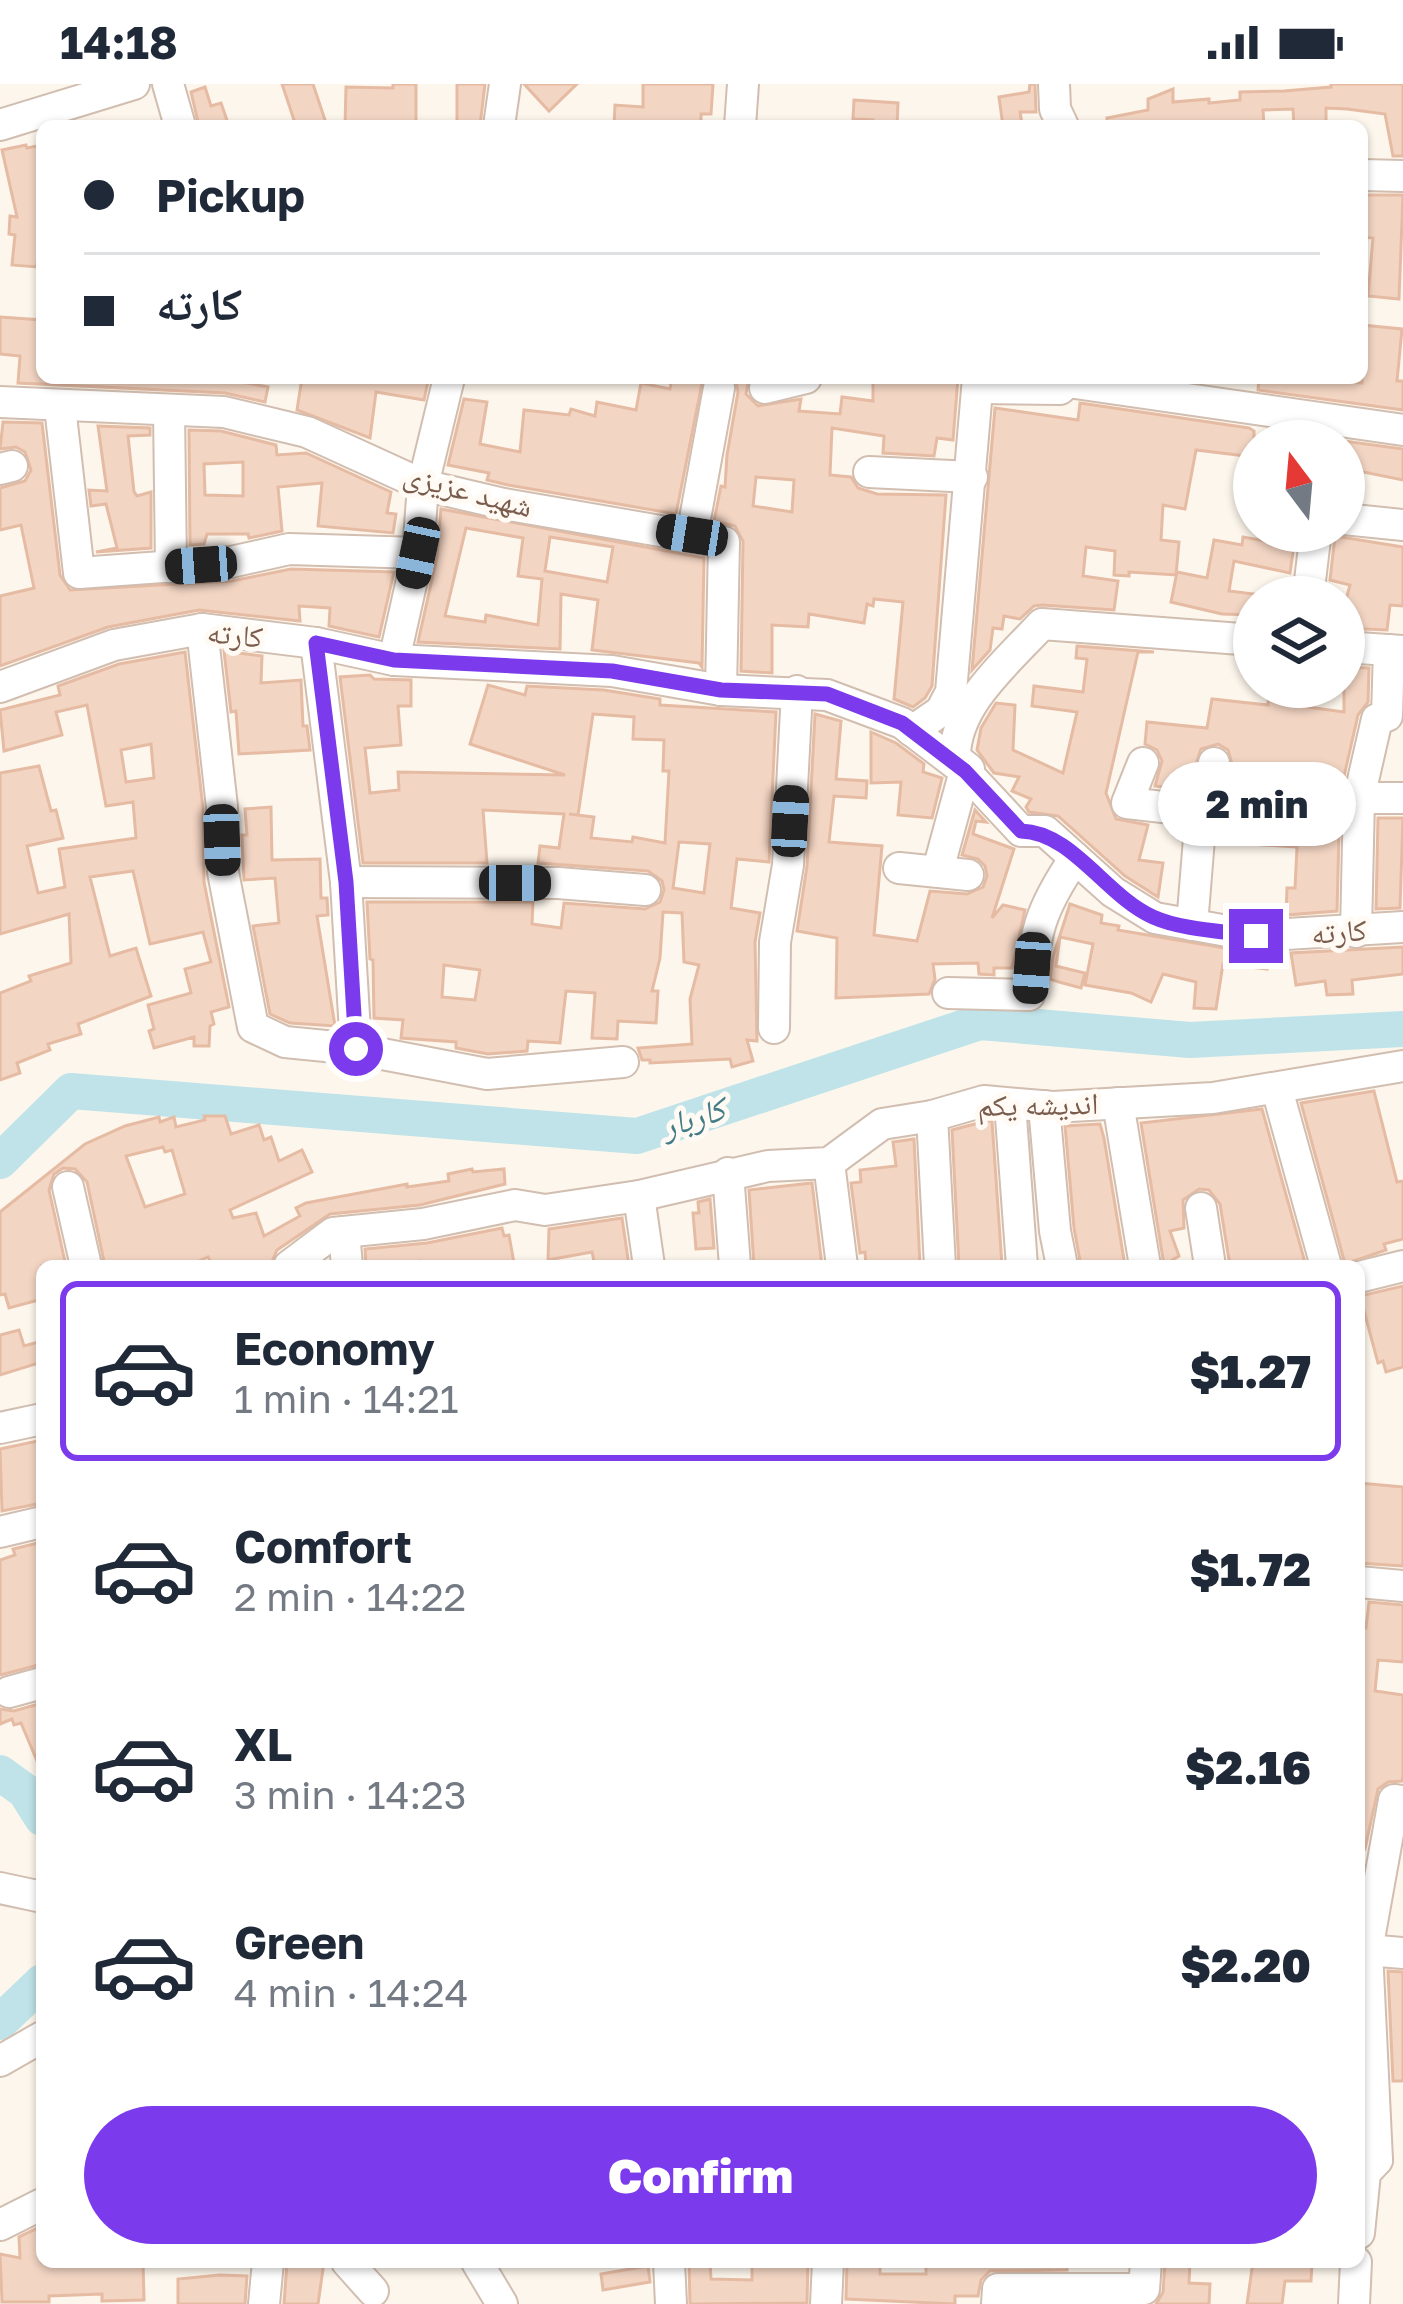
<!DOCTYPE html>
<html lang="en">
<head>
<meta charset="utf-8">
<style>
  body { margin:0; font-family:"Golos Text","Noto Naskh Arabic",sans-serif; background:#f2f2f3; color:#1f2937; height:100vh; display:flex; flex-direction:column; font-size:45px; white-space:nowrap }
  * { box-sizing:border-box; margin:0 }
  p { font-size:39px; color:#747a83 }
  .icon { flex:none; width:66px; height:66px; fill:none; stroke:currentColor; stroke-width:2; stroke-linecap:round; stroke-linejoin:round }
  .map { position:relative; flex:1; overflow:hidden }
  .details { position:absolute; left:36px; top:1176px; width:1329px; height:1008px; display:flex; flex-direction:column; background:#fff; border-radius:18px; box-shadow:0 3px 9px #0004 }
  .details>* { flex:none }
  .hud { position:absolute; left:36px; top:36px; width:1332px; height:264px; border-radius:18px; box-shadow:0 3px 9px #0004; display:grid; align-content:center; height:264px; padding:0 48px; background:#fff }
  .needle { width:78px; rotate:344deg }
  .tools { position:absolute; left:1233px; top:336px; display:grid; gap:24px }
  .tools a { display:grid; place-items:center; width:132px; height:132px; border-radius:50%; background:#fff; box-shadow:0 3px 9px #0004; font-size:60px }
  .end { position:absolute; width:54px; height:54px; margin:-27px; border:15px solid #7c3aed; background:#fff; box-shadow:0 0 0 6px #fff }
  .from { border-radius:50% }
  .bubble { position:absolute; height:84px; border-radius:42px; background:#fff; box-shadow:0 3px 9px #0004; font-size:39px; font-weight:800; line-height:84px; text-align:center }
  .car { position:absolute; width:36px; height:72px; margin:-36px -18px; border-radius:15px; box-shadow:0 0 9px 3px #0007; background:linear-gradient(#222 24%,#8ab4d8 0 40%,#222 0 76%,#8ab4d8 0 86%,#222 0) }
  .hud b { display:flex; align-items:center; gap:42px; height:114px; font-size:45px }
  .hud b+b { border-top:3px solid #e0e1e3 }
  .hud i { width:30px; height:30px; background:#1f2937 }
  ul { padding:21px 0 0; list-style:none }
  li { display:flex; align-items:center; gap:36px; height:180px; margin:0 24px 18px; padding:0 24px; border:6px solid transparent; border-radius:18px }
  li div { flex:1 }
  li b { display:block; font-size:45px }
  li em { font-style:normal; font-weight:800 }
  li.selected { border-color:#7c3aed }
  li>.icon { width:108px; height:108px; stroke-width:1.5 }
  .button { display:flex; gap:24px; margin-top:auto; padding:24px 48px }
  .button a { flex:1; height:138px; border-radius:72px; background:#7c3aed; color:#fff; font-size:48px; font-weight:800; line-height:138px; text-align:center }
  .status { display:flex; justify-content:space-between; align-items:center; height:84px; padding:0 60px; background:#fff; direction:ltr }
  .status svg { height:33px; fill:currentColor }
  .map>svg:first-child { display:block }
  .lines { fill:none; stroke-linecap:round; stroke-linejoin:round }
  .river { stroke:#bfe3e8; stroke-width:36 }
  .building { fill:#f3d5c3; stroke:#e6bba3; stroke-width:3; fill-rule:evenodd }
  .minor-casing { stroke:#d1beb0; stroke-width:34 }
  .minor { stroke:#fff; stroke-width:30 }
  .route { stroke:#7c3aed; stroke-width:15 }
  .labels { text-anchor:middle; stroke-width:10; stroke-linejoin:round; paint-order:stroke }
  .street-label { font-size:30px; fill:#7a5c4d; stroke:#fffaf3 }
  .water-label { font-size:33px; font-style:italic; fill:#437c86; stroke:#fffaf3 }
</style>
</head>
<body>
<div class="status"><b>14:18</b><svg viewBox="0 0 49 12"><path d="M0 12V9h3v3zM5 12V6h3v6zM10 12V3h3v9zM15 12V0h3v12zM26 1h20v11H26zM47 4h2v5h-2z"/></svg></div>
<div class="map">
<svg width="1403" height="2220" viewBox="0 0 1403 2220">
  <rect width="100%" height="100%" fill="#fdf6ec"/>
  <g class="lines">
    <g class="river">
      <path d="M0,1077L71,1007L637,1052L980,938L1190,956L1403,945"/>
      <path d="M0,1689L25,1707L42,1734"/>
      <path d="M0,1938L42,1898"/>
    </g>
  </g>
  <g class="building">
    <path d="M282,0H313L327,42H296Z"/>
    <path d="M393,0H416V42H345L346,3L393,4Z"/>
    <path d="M457,0H485L480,42H457Z"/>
    <path d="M524,0H577L549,27Z"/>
    <path d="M643,0H713L711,30H701V42H614L615,21L643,23Z"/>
    <path d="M1030,0H1035L1036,28H1020L1022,40L1003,42L999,13L1029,8Z"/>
    <path d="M1331,0H1403V72H1393L1385,30L1347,25L1326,24V42H1294L1293,25L1263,26L1264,42H1107V34L1148,26V15L1173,5V18L1209,15V19L1240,16V8L1284,7L1331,3Z"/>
    <path d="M205,3L211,22L221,19L229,42H199L191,8Z"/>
    <path d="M854,16L898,19L897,42H872L873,36L853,35Z"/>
    <path d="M26,61L27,64L42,61V166H38L37,183L12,181L15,151L9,150L10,132L17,133L2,66Z"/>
    <path d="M1362,111H1403L1399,215L1368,212L1373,154L1362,153Z"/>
    <path d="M0,233L42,236V294H236V297L268,303L265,318L225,309L18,299L20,272L0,270Z"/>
    <path d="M1362,241L1402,245L1397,297H1403V326L1258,306L1259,294L1362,299Z"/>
    <path d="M302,294H406L428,297L424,316L376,308L370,354L297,326Z"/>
    <path d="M672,294H703L676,430L508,401L487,396L489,389L448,381L464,315L487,318L480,360L520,368L524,326L569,331L571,325L595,332L597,318L636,326L641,299L670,305Z"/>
    <path d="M735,294H749L746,310L758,322L801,315L799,327L840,330L842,313L873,317V294H958L953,356L937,354L934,372L883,369L884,352L832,344L830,391L851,393L858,404L877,410L946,411L932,602L925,614L913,623L894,615L903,518L874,515L873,522L867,520L864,539L809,530L808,543L772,541V589L741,587L743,457L735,442L714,437L721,402L725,403L727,371L738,308ZM756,393L794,396L792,428L753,422Z"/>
    <path d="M1080,319L1249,344L1254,347V373L1196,366L1185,425L1163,421L1161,456L1179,458L1176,491L1129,488V492L1114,491L1115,467L1086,463L1083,492L1118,497L1114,526L1042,521L1034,522L1020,535L1004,532L1002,545L993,544L990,566L972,586L995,324L1078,336Z"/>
    <path d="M3,338L42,339L60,491L70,506L232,497L291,485L394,488L379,553L329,542L330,524L299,522L300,537L199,526L108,543L0,582V512L34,504L21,441L0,446V404L25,397L31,386L25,368L16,363L0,365Z"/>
    <path d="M98,342L150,344V351L128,352L134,408L137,412L151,408V464L96,468L117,464L106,420L91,422L89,406L107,407Z"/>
    <path d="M189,346L221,347L276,361L277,371L306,369L391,408L387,429L396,430L393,449L318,442L322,399L278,403L282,447L249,454L248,450H207L204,460L190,461ZM243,378V412L205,411L204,380Z"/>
    <path d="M1344,357L1403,365V396L1344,384Z"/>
    <path d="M441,425L704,474L702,583L699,579L592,566L598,516L561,510L560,565L418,558L437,473ZM466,444L523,454L518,492L542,495L538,541L486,531L485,538L445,532ZM550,453L613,463L607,498L545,487Z"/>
    <path d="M1278,447H1296L1290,489L1234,477L1229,507L1254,510V531L1222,530L1171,518L1177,488L1207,494L1214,456L1242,461L1243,453L1276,459Z"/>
    <path d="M1335,452L1403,463V522L1390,521L1387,546L1344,544V523L1350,501L1330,496Z"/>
    <path d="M1077,562L1154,568H1138L1106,709L1116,735L1148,741L1139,776L1163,779L1158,813L1125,792L1058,732L1029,728L1026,723L1031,715L1012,707L1019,693L994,689L977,666L981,644L996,619L1015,621L1013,666L1063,689L1077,628L1032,622L1034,602L1083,608L1087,575L1076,574Z"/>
    <path d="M224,567L262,572L261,599L301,596L303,642H307L310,666L239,670L236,627L231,628Z"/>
    <path d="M185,568L203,724L204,798L229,923L211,928L214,940L210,942L209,962H194V953L154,964L149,947L154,945L148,921L191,909L185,885L211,878L203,848L150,860L133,787L90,793L110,872L136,864L151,912L78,940L81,950L48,960L50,966L17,979L20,989L0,996V909L31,897L29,892L71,879L69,830L0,850V689L39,682L51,727L56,726L63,754L27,762L38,809L65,803L59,765L136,754L133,718L106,722L87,621L56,628L62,651L4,667L0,626L60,611L58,602L119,580ZM151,660L154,694L126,698L121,666Z"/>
    <path d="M1344,583L1369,584L1368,618L1358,631L1340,710L1337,827L1286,831L1287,804H1295L1297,763L1218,758L1219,749L1243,748L1253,732L1246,716L1226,710L1233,683L1228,666L1218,660L1201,665L1187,706L1155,702L1162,677L1157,666L1145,660L1147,638L1207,644L1212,615L1268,621L1269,603L1300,604V622L1344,628Z"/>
    <path d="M370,591L374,595L411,596V622H398L401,661L365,664L370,709L399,706L398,688L565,691L470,660L488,601L525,611L527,602L604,606L660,615V621L776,628L769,778L737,775L731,824L760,829L755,858L757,957L747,956L753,977L732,983L730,975L650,979V976H642L638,964L692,960L690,915L699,881L684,878L682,829L663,828L660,874L652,907H658L656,939L618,937L617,955L592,954L595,909L566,907L560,959L528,957L527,967L488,970L456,964V958L401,954L403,936L374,934L373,876L370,875L367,818H533L532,840L561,844L564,819L645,825L660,818L664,806L662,797L648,787L538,779L540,762L559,764L564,730L483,726L487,779H363L340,593ZM593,630L634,633L633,655L664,656L663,687H669L665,759L633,753L632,758L591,754L594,733L569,730L578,731ZM679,758L710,760L704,809L673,804ZM444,881L480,886L475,916L442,913Z"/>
    <path d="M815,630L841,637L836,695L867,697L866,714L834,712L829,758L882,762L874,851L917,857L930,807L967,810L983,803L987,792L985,782L978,775L962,771L975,726L986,738L976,737L973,750L1014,765L992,834L1003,821L1025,826L1012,884H994V891L979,890L978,879L933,880L935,895L929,910L836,914L837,854L797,847L807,782Z"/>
    <path d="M871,648L896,659L924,680L923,688L942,694L932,734L898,731L901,698L871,699Z"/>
    <path d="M271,723L272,776L320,775L321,814H327L328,831L317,832L335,942L290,939L270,930L253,842L279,839L275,794L244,796L242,751H247L245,725Z"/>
    <path d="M1378,734H1403L1400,824L1376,825Z"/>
    <path d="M1070,820L1102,831L1101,839L1119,842L1118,846L1266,871L1267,885L1223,880L1216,925L1194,924L1196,898L1163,890L1151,918L1131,909L1085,901L1093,860L1060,853L1056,882L1085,889L1081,904L1059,898L1050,895L1053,873Z"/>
    <path d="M1403,863V890L1352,896L1353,910L1327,911L1325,897L1296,901L1291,869Z"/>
    <path d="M1374,1007L1397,1098L1403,1097V1155L1384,1160L1386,1166L1345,1180L1301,1019Z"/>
    <path d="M1262,1025L1306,1182H1230L1220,1120L1209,1106L1199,1105L1183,1116L1184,1144L1170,1147L1179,1172L1164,1181L1141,1039Z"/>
    <path d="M204,1032H225L231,1050L259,1041L264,1056L271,1053L279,1077L302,1066L312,1088L230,1126L233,1134L256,1129L264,1152L300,1132L296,1124L306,1119L407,1100V1103L449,1097L448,1090L472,1085L473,1088L504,1085L505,1100L420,1121L330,1130L277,1166L270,1182H213L208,1173L188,1182H105L87,1098L75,1085L63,1084L54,1090L49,1106L66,1182H42V1215L9,1224L5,1210L0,1211V1128L85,1060L125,1042L159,1033L160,1038L174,1033L176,1043L205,1036ZM163,1063L165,1068L172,1066L185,1110L145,1123L126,1072Z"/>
    <path d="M986,1037H992L1002,1182H959L952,1046Z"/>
    <path d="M1100,1040L1104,1054L1125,1182H1081L1074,1144L1065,1042Z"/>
    <path d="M914,1055L920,1182H866L865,1168L860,1169L851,1099L861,1098L860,1086L896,1082L893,1058Z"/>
    <path d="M812,1099L822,1182H754L749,1106Z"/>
    <path d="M710,1115L714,1164L696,1165L693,1129H699L698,1118Z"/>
    <path d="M622,1134L629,1182H595L592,1168L548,1176L549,1145Z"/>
    <path d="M502,1144L504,1152L509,1151L514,1179L422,1182L421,1177L366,1182L365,1165L427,1159Z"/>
    <path d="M1403,1202V1283L1386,1288L1383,1277L1378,1279L1360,1212Z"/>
    <path d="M19,1246L24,1262L42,1257V1278L0,1291V1251Z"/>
    <path d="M42,1356V1419L2,1427L0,1365Z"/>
    <path d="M1359,1399L1403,1403V1482L1359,1479Z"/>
    <path d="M42,1458V1540H38L42,1580L0,1591V1476L15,1471L13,1465Z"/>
    <path d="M1369,1518L1403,1521V1578L1378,1576L1375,1607L1403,1611V1692L1402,1697L1388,1698L1378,1705L1365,1765L1359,1764V1543L1366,1544Z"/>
    <path d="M42,1619V1684H40L21,1639L14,1641L12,1635L0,1640V1625L14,1627Z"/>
    <path d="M1388,1887L1403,1888V1997H1393Z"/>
    <path d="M42,2142V2178H143L144,2216L102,2217V2210L49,2212V2218H2L0,2170L20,2174L19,2153Z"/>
    <path d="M287,2178H324L318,2220H284Z"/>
    <path d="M689,2178H710L711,2195L752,2196V2178H808L807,2219L690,2220Z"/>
    <path d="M847,2178H880V2190H926V2179L942,2178H1067V2186L990,2187L981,2196L978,2212H955V2220L846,2215Z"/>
    <path d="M1165,2178H1190L1189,2199L1210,2200L1209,2220H1156L1163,2208Z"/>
    <path d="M1253,2178H1312L1311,2197H1285L1282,2220H1247Z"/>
    <path d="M648,2182L650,2198L603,2206L601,2190Z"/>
    <path d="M220,2191L247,2192L245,2220H178V2195Z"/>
  </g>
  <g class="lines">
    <g class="minor-casing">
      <g id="minor">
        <path d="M168,0L180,42"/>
        <path d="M1054,0L1055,25L1063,42"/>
        <path d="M0,41L134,0"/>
        <path d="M499,42L505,0"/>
        <path d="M740,42L743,0"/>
        <path d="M1362,91L1403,92"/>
        <path d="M765,304L806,294"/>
        <path d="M980,304L1060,305L1068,298L1403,346"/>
        <path d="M0,318L224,328L307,348L423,401L504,420L724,458L721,606"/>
        <path d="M60,323L79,489L231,478L289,465L418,469"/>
        <path d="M169,326L171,483"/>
        <path d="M0,385L12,382"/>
        <path d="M869,388L972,393"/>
        <path d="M1344,435L1403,441"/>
        <path d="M692,451L719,304"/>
        <path d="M1308,513L1316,447"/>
        <path d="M202,545L222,723L223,788L253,943L285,958L356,965L487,990L623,978"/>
        <path d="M316,559L346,798L356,965"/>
        <path d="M1344,563L1403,567"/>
        <path d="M394,576L418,469L423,401L449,294"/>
        <path d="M0,603L114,561L202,545L316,559L394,576L612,587L721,606L827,611L902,639L965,687L1021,747H1045L1113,808L1155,834L1255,852L1403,843"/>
        <path d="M912,647L941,627L951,608L978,294"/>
        <path d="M1143,679L1127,719L1234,731"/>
        <path d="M969,685L955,674C954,621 1008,577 1042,540L1254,556"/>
        <path d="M1359,714H1403"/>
        <path d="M899,784L968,791"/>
        <path d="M938,786L965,687"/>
        <path d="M346,798L558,799L645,806"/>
        <path d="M1192,841L1201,730L1214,679"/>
        <path d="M1356,848L1359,714L1377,635L1387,632L1389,566"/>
        <path d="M948,909L1029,911C1035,848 1039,827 1075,774"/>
        <path d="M774,944L775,858L788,781L797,607"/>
        <path d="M1277,1005L1326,1182"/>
        <path d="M1118,1019L1145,1182"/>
        <path d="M1010,1020L1022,1182"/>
        <path d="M1044,1022L1055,1147L1062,1182"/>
        <path d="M932,1032L940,1182"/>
        <path d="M829,1079L842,1182"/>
        <path d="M728,1089L735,1182"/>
        <path d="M68,1103L86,1182"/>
        <path d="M639,1112L649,1182"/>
        <path d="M1201,1124L1210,1182"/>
        <path d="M344,1148L347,1182"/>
        <path d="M289,1182L333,1149L423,1140L515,1121L545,1126L639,1112L768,1082L829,1079L882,1040L932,1032L984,1017L1053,1023L1213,1014L1403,982"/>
        <path d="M1359,1193L1403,1182"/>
        <path d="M0,1344L42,1335"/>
        <path d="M0,1448L42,1438"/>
        <path d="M1359,1498L1403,1502"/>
        <path d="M9,1608L42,1599"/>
        <path d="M0,1804L42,1813"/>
        <path d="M1367,1866L1403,1869"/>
        <path d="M0,1977L42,1953"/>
        <path d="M1377,2076L1367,1866L1394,1716L1403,1717"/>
        <path d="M0,2141L42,2120"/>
        <path d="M1359,2149L1365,2089L1377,2076"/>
        <path d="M347,2178L373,2207"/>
        <path d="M477,2178L502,2220"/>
        <path d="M669,2178L671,2220"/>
        <path d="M264,2220L268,2178"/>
        <path d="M826,2220L828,2178"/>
        <path d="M997,2220L998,2205H1144L1146,2178"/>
        <path d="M1354,2220L1356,2178"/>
      </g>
    </g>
    <use href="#minor" class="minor"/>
  </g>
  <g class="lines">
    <path class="route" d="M356,965L346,798L316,559L394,576L612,587L721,606L827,610L902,639L965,687L1021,747C1072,748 1106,812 1153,833C1182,846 1224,847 1256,852"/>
  </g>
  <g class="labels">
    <g class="street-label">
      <text transform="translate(468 407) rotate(15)" y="10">شهید عزیزی</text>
      <text transform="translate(235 551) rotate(6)" y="10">کارته</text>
      <text transform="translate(1339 848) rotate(-4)" y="10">کارته</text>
      <text transform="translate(1038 1021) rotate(-1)" y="10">اندیشه یکم</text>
    </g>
    <g class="water-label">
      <text transform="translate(693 1033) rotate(-18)" y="12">کاربار</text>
    </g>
  </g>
</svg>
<div class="tools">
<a><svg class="needle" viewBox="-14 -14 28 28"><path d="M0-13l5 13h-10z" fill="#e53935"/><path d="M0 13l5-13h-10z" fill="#747a83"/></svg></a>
<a><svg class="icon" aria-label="layers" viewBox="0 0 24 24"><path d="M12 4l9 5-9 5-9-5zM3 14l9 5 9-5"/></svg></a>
</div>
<i class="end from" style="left:356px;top:965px"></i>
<i class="end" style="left:1256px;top:852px"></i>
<div class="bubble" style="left:1158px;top:678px;width:198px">2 min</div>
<i class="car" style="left:692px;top:451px;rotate:279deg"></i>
<i class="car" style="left:418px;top:469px;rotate:192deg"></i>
<i class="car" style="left:201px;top:481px;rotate:266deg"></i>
<i class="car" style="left:790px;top:737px;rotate:3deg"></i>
<i class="car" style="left:222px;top:756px;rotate:178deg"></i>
<i class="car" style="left:515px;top:799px;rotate:90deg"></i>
<i class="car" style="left:1032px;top:884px;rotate:184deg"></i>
<div class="hud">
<b><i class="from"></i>Pickup</b>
<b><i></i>کارته</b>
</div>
<section class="details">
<ul>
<li class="selected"><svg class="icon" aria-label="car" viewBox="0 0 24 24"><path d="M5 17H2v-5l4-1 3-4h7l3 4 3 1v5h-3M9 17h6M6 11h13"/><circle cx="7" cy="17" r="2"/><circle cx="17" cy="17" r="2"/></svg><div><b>Economy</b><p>1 min · 14:21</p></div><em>$1.27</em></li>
<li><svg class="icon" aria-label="car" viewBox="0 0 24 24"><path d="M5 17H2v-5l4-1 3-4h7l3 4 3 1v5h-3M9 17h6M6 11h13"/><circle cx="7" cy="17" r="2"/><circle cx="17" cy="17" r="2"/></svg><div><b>Comfort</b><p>2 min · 14:22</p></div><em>$1.72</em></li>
<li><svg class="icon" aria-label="car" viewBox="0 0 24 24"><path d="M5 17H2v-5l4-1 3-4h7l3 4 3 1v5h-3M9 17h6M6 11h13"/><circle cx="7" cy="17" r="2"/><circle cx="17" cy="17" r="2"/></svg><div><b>XL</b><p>3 min · 14:23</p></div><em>$2.16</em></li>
<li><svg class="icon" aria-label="car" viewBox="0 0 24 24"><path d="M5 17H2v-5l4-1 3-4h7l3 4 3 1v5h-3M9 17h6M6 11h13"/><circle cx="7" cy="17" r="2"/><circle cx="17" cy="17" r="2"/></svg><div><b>Green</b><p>4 min · 14:24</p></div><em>$2.20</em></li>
</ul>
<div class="button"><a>Confirm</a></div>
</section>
</div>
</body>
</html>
